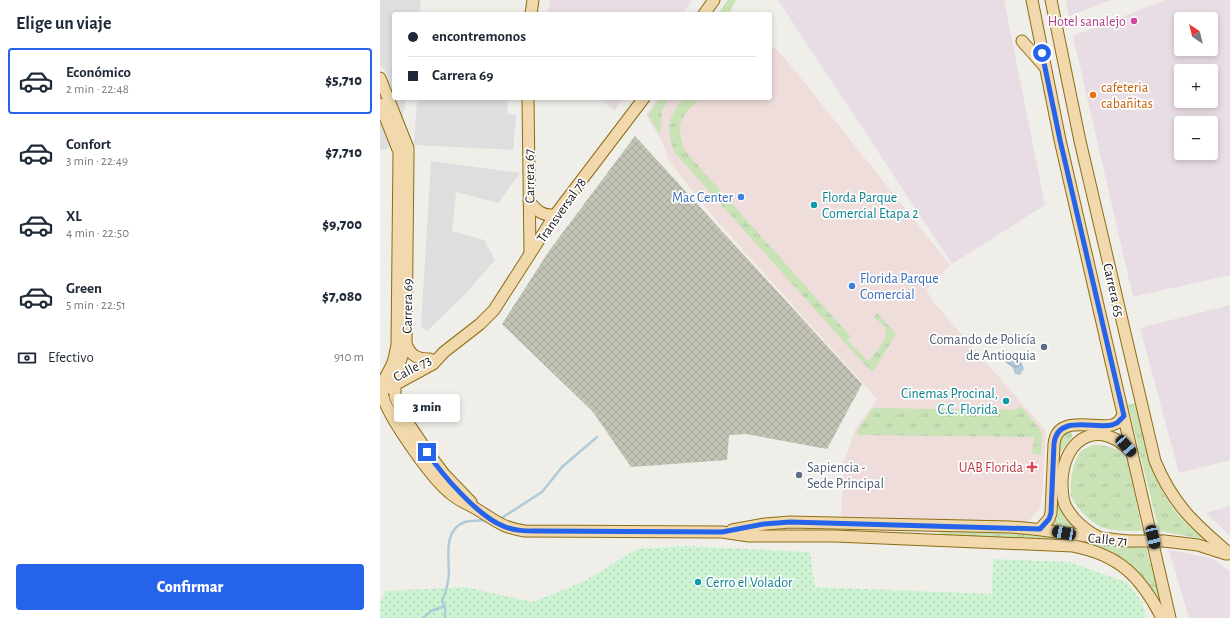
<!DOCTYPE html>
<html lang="es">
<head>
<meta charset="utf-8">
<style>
  body { margin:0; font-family:"Alegreya Sans",sans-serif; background:#f2f2f3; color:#1f2937; height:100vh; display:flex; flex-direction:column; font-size:15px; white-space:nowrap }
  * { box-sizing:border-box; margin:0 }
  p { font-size:13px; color:#747a83 }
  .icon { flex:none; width:22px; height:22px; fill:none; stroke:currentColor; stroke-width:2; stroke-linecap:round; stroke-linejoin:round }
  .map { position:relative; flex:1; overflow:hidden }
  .panel { display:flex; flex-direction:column; background:#fff; width:380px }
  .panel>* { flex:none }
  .top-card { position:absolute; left:12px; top:12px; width:380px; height:88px; border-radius:4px; box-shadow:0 2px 6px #0003; display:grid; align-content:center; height:88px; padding:0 16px; background:#fff }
  .needle { width:26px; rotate:325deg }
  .buttons { position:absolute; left:794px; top:12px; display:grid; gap:8px }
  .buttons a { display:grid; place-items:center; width:44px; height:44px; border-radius:4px; background:#fff; box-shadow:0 2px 6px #0003; font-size:20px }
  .end { position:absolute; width:18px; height:18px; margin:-9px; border:5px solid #2563eb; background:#fff; box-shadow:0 0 0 2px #fff }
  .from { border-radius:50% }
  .bubble { position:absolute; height:28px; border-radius:4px; background:#fff; box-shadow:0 2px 6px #0003; font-size:13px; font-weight:800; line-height:28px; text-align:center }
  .car { position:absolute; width:12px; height:24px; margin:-12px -6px; border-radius:5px; box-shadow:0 0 3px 1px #0007; background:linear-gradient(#222 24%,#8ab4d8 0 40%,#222 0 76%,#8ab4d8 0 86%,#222 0) }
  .top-card b { display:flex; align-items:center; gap:14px; height:38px; font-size:15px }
  .top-card b+b { border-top:1px solid #e0e1e3 }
  .top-card i { width:10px; height:10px; background:#1f2937 }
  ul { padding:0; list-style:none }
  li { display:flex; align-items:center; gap:12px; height:66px; margin:0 8px 6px; padding:0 8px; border:2px solid transparent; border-radius:4px }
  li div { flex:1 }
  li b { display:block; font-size:15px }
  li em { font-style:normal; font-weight:800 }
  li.current { border-color:#2563eb }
  li>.icon { width:36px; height:36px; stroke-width:1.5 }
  h2 { padding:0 16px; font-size:18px; line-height:48px }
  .pay { display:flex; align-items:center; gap:10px; height:44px; padding:0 16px; font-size:15px }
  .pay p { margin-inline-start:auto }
  .action { display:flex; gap:8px; margin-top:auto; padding:8px 16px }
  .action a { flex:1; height:46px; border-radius:4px; background:#2563eb; color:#fff; font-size:16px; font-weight:800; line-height:46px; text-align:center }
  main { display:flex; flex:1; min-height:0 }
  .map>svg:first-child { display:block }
  .residential { fill:#dfdede }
  .commercial { fill:#eedddb }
  .industrial { fill:#e8dce5; fill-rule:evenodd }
  .construction { fill:url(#construction-cross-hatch) }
  .grass { fill:url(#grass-tufts) }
  .park { fill:url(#park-dots) }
  .water { fill:url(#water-waves) }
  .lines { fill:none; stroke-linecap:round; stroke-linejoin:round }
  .stream { stroke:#afcbd8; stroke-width:2.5 }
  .major-casing { stroke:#8b6d14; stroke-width:13 }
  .major { stroke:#f1d9ad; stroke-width:11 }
  .major-bridge-casing { stroke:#8b6d14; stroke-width:13; stroke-linecap:butt }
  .major-bridge { stroke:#f1d9ad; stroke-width:11 }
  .route { stroke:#2563eb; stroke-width:5 }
  .hotel-dot { fill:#d1479c; stroke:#fff; stroke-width:1.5 }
  .food-dot { fill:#e8710a; stroke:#fff; stroke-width:1.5 }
  .shop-dot { fill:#3f7fe0; stroke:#fff; stroke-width:1.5 }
  .culture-dot { fill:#0f9aa8; stroke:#fff; stroke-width:1.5 }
  .service-dot { fill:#5c6f8a; stroke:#fff; stroke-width:1.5 }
  .health-dot { fill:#e0444e; stroke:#fff; stroke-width:1.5 }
  .labels { text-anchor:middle; stroke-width:3.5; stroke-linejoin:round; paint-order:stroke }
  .hotel-label { font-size:14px; fill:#b23c85; stroke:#fff; text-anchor:end }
  .food-label { font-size:14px; fill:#c56008; stroke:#fff; text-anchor:start }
  .street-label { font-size:14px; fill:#212121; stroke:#fff }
  .shop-label { font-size:14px; fill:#366cbe; stroke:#fff; text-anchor:end }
  .culture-label { font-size:14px; fill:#0d838f; stroke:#fff; text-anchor:start }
  .service-label { font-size:14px; fill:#4e5e75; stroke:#fff; text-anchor:end }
  .health-label { font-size:14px; fill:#be3a42; stroke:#fff; text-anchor:end }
</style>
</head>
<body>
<main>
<section class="panel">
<h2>Elige un viaje</h2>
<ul>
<li class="current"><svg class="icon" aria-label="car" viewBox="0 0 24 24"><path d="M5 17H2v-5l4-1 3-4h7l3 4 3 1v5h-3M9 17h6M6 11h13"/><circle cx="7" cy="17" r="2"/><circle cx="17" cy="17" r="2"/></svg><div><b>Económico</b><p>2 min · 22:48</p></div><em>$5,710</em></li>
<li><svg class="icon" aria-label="car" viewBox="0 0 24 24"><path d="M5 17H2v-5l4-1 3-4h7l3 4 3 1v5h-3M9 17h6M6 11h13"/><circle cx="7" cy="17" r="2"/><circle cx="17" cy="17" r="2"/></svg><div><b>Confort</b><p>3 min · 22:49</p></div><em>$7,710</em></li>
<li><svg class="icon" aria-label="car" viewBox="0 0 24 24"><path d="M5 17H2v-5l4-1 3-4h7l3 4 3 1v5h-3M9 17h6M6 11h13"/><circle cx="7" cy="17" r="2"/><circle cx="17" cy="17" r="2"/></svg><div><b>XL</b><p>4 min · 22:50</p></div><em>$9,700</em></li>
<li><svg class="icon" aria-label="car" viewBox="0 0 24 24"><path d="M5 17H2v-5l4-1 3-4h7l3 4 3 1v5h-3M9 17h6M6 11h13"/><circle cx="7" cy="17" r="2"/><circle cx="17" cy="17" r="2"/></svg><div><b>Green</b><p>5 min · 22:51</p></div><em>$7,080</em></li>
</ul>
<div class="pay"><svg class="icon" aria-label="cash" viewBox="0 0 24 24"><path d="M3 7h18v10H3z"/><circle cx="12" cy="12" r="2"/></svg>Efectivo<p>910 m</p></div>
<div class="action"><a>Confirmar</a></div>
</section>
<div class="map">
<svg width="850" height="618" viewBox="0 0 850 618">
  <defs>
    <pattern id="construction-cross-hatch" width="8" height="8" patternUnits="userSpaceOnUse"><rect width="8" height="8" fill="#c3c4b5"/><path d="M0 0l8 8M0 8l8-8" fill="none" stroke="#a7a89b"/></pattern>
    <pattern id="grass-tufts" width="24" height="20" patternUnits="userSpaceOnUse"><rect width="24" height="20" fill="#c9e3b6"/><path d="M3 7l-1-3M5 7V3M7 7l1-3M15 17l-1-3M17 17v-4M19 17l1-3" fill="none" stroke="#acc29c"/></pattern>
    <pattern id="park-dots" width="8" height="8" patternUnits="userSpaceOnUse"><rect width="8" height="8" fill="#cdf3d3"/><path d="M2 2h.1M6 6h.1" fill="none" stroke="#b0d0b5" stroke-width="1.8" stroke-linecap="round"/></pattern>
    <pattern id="water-waves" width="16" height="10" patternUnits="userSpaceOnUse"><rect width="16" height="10" fill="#afcbd8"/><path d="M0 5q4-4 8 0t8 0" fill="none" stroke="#96aeb9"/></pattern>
  </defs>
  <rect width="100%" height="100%" fill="#f0eee9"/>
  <g class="residential">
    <path d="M0,0H41L40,14H14V96L6,72L0,65Z"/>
    <path d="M15,98H26L22,120L16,102Z"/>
    <path d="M37,98H128L127,114L136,115L133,150L34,145Z"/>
    <path d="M0,120L9,143L8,149L0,150Z"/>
    <path d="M51,161L140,173L118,203L76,192L72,231L104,240L115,260L85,294L47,331L41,326Z"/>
  </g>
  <path class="commercial" d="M390,44L404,57L570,265L546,290L556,305L666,431L662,498L658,511L648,522L461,516L464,462L475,430L497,399L338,222L288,160L284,145L266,115L278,98H390Z"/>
  <g class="industrial">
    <path d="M170,0H312L302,14H168Z"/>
    <path d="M398,0H624L665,205L572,264Z"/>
    <path d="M686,0H731L689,16Z"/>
    <path d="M785,0H850V275L753,297L693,36ZM801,19H831V49H801ZM801,71H831V101H801ZM801,123H831V153H801Z"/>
    <path d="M218,98H243L235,111Z"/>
    <path d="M850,305V460L799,473L760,328Z"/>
    <path d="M850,506V536L826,513Z"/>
    <path d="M789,550L831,558L850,571V618H809Z"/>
  </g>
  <path class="construction" d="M255,136L482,384L447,449L366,434L349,435L347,460L251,467L213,412L122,324L169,251Z"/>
  <g class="grass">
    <path d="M348,0H356L349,14H338Z"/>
    <path d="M280,98H289L282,111L280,135L268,115Z"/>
    <path d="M305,98H321C300,117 295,123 305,151L471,337L467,340L488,361C493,357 508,338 506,331C506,326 497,320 494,317L497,313L516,334L494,370L491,371L464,342L295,153C285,132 288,113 305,98Z"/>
    <path d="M755,403C765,444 772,486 801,518C808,526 817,532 824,539L779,531L748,405Z"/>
    <path d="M641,406L662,432L661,455L652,454L654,437L477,435V431L493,408L635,410Z"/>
    <path d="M688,431L691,432L693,436L680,453L677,454L681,436Z"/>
    <path d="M712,445C727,445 739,447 748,461L762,531C748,531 730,532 717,525C707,519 697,508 692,498C688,489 693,459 701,451C704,449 708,447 712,445Z"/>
    <path d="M677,497L681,509L697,530L672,524L675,518Z"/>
    <path d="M560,530L666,533L722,544L766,548L780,598L776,599L704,544L671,539L560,536Z"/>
  </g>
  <path class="park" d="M306,546L430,552L435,587L612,594L613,559L690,562L748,583L763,604L766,618H0V603L6,591L85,587L153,602L205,581L257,549Z"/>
  <path class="water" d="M629,353C637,355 642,361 644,369L640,375L635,374L633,368L625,362V357Z"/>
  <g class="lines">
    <g class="stream">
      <path d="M120,519L162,492L182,467L217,437"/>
      <path d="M43,618L51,611L65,606L62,601C66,592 68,584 69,574C69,558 63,529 85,522C92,520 100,521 107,520"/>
      <path d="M65,618V606"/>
    </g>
    <g class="major-casing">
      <g id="major">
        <path d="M652,0L680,140L790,618"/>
        <path d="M671,0L700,141L775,461C793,505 815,524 850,554"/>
        <path d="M151,14L153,0"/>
        <path d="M324,14L334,0"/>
        <path d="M642,41L664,66"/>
        <path d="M0,78L28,148V158L26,344L15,377V396L22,414L49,454L64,474L91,502"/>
        <path d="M148,98L150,253"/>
        <path d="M0,104L19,152L17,345C16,349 15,355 14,359C11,371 0,381 2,393C6,415 52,479 70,493C78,501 89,504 98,510C116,521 123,528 145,531L342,532L369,536H455L693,546C740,555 761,577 782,618"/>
        <path d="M149,201C157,211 162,216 175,215"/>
        <path d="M26,344C31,356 37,359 50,359"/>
        <path d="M9,388L53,364L64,352L100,324L114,310L175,215L264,98"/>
        <path d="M660,529L669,519L671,513L674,444C677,414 713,429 732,425L737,423L743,416"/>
        <path d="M352,530L385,524L410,522L630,527C670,529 709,538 749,541"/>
        <path d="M718,537C705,530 692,519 685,505C682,497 682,489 682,481C684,436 721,418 752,453"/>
        <path d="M784,541L818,545L846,554"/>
      </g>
    </g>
    <use href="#major" class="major"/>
    <g class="major-bridge-casing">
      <path id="major-bridge" d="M749,541H784"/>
    </g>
    <use href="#major-bridge" class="major-bridge"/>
  </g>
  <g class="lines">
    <path class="route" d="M47,452C62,475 98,516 123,526C134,531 146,531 157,531L342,532L384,524L410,522L660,529L669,519L671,513L674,444C677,414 713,429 732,425L737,423L744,416L680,140L662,53"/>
  </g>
  <circle class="hotel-dot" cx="754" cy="21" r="4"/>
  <circle class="food-dot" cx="713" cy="95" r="4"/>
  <g class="shop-dot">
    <circle cx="361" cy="197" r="4"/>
    <circle cx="472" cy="286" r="4"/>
  </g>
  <g class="culture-dot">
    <circle cx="434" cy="205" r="4"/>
    <circle cx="626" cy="401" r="4"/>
    <circle cx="318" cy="582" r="4"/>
  </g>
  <g class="service-dot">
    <circle cx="664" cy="347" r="4"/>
    <circle cx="419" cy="475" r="4"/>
  </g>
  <path class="health-dot" d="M650 461h4v4h4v4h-4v4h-4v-4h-4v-4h4z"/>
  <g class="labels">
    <g class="hotel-label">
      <text x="746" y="26">Hotel sanalejo</text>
    </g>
    <g class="food-label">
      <text x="721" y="92">cafeteria<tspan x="721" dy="16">cabañitas</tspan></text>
    </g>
    <g class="street-label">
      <text transform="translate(149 176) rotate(-91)" y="5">Carrera 67</text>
      <text transform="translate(181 210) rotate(-55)" y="5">Transversal 78</text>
      <text transform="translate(734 290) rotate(77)" y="5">Carrera 65</text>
      <text transform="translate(27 306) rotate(-89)" y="5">Carrera 69</text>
      <text transform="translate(32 368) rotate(-28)" y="5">Calle 73</text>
      <text transform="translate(728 539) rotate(5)" y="5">Calle 71</text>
    </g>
    <g class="shop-label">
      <text x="353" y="202">Mac Center</text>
      <text x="480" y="283" text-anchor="start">Florida Parque<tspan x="480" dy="16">Comercial</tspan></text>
    </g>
    <g class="culture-label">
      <text x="442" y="202">Florda Parque<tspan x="442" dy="16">Comercial Etapa 2</tspan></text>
      <text x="618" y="398" text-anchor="end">Cinemas Procinal,<tspan x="618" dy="16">C.C. Florida</tspan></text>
      <text x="326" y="587">Cerro el Volador</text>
    </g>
    <g class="service-label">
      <text x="656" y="344">Comando de Policía<tspan x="656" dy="16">de Antioquia</tspan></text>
      <text x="427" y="472" text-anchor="start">Sapiencia -<tspan x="427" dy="16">Sede Principal</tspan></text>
    </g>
    <g class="health-label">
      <text x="643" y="472">UAB Florida</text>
    </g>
  </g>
</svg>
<div class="buttons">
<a><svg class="needle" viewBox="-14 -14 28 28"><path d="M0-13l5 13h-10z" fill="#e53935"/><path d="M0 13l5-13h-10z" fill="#747a83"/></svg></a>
<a>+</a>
<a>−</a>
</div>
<i class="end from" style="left:662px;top:53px"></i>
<i class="end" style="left:47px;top:452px"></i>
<div class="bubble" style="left:14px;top:394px;width:66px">3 min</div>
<i class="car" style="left:746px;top:446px;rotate:139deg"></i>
<i class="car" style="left:684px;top:533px;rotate:281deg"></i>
<i class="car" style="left:773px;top:537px;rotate:167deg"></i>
<div class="top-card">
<b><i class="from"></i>encontremonos</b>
<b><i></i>Carrera 69</b>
</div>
</div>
</main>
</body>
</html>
